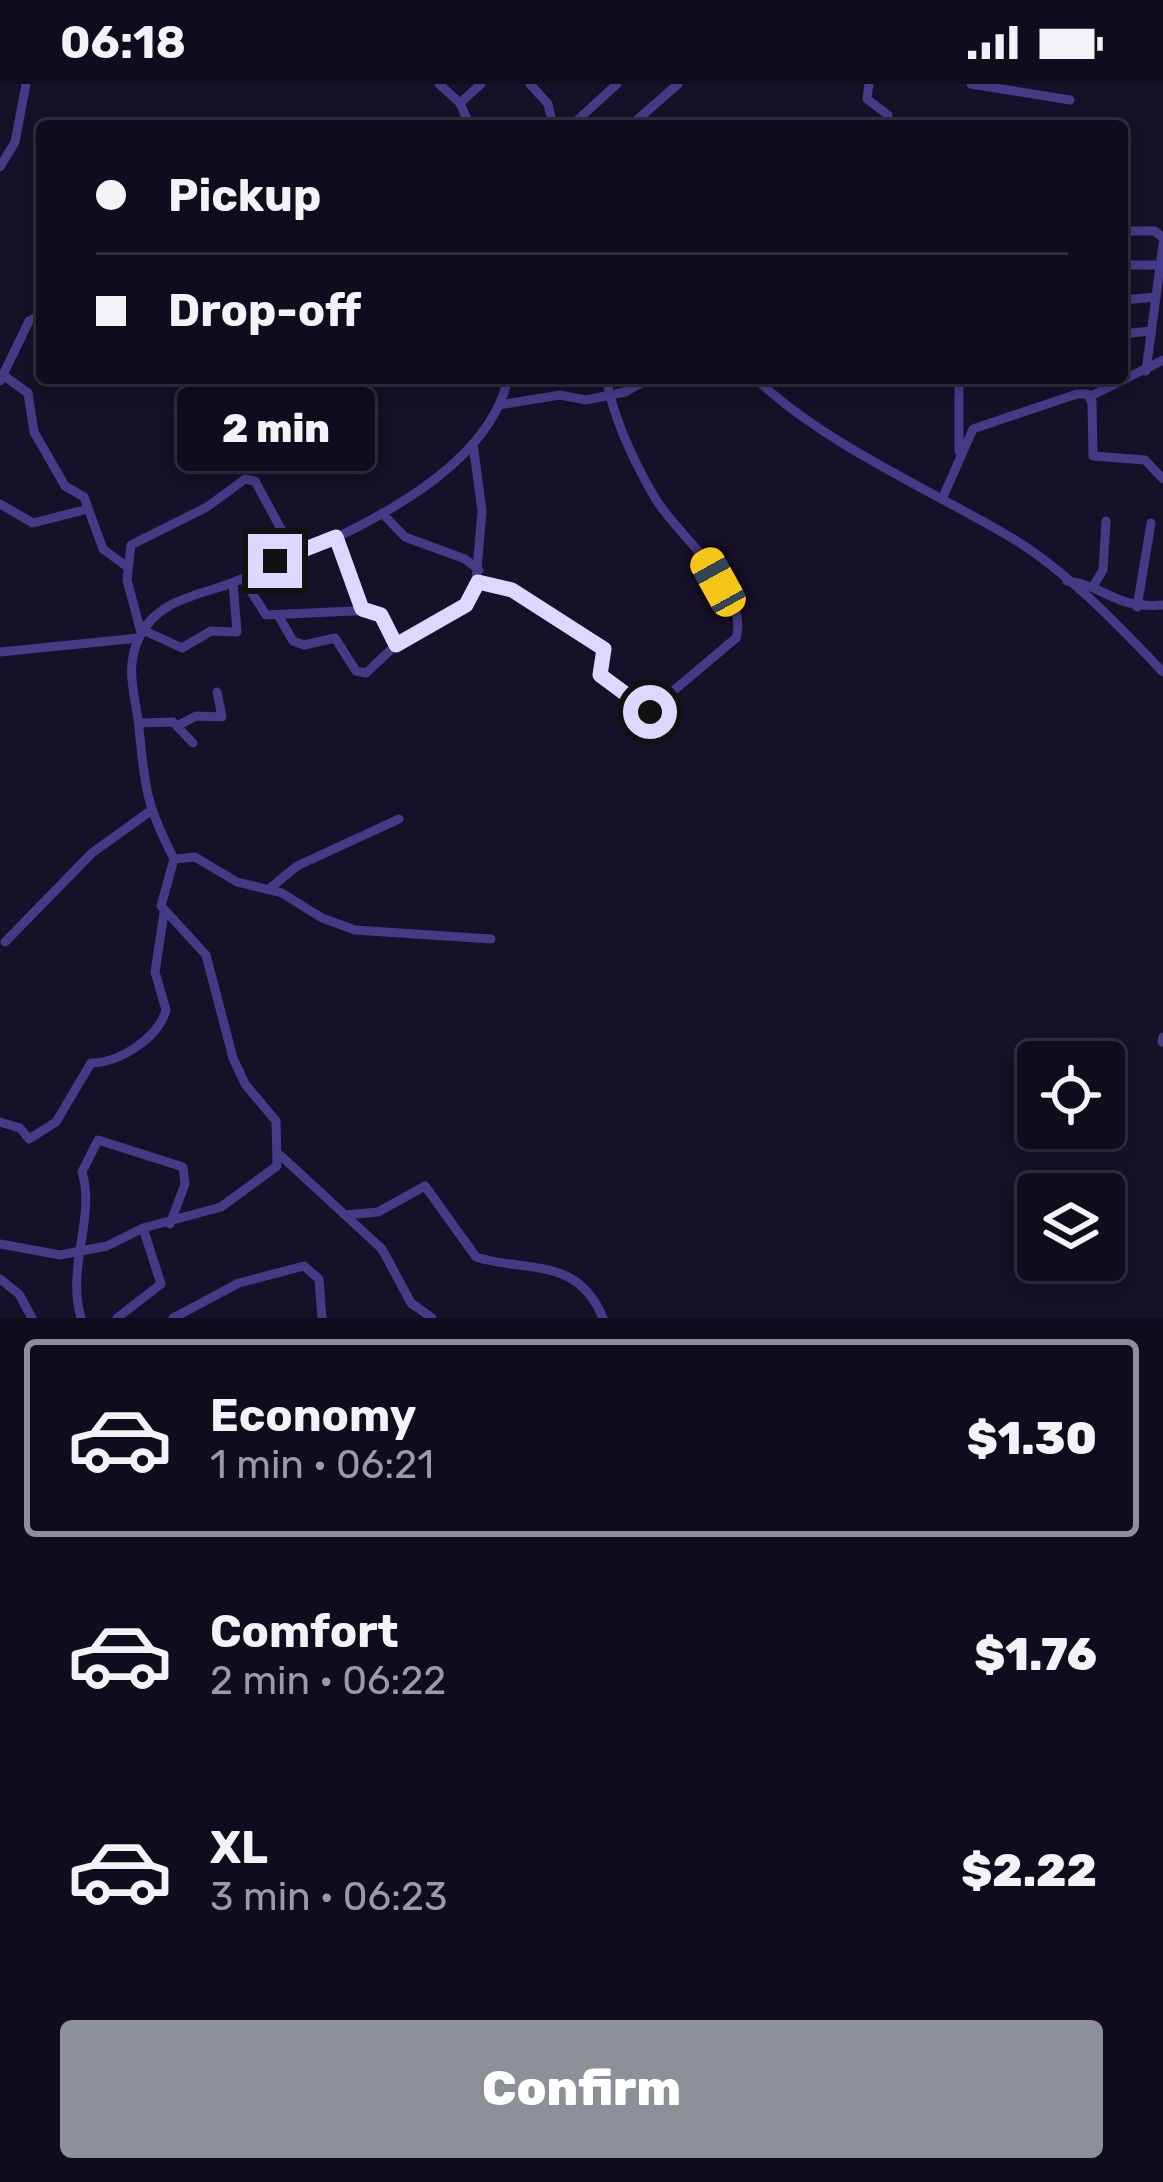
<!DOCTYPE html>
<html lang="en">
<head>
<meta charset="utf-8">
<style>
  body { margin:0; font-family:Rubik,sans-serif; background:#191527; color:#f1f3f6; height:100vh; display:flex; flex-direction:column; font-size:45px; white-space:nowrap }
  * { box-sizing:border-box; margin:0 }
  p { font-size:39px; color:#9c9ba4 }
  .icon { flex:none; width:66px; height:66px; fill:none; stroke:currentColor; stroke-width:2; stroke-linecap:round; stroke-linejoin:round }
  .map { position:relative; height:1234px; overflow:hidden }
  .sheet { display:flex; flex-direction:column; background:#100c1e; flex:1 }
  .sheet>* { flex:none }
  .banner { position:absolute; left:36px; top:36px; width:1092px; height:264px; border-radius:12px; box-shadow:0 6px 18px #0003,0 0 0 3px #302c3c; display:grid; align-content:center; height:264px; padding:0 60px; background:#100c1e }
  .fabs { position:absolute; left:1017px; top:957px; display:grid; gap:24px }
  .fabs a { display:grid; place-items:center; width:108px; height:108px; border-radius:12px; background:#100c1e; box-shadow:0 6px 18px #0003,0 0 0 3px #302c3c; font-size:60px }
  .end { position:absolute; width:54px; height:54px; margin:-27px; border:15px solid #dfd7ff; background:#111; box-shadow:0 0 0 6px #111 }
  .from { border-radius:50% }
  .bubble { position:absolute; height:84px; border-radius:12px; background:#100c1e; box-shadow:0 6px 18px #0003,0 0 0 3px #302c3c; font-size:39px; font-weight:800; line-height:84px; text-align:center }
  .car { position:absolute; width:36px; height:72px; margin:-36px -18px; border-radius:15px; box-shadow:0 0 9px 3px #0007; background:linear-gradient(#f5c518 24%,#345 0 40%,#f5c518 0 76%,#345 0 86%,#f5c518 0) }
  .banner b { display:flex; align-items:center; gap:42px; height:114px; font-size:45px }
  .banner b+b { border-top:3px solid #302c3c }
  .banner i { width:30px; height:30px; background:#f1f3f6 }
  ul { padding:21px 0 0; list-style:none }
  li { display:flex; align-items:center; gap:36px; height:198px; margin:0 24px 18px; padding:0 36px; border:6px solid transparent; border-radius:12px }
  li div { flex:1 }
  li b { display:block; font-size:45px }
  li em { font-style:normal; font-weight:800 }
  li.active { border-color:#8c9099 }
  li>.icon { width:108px; height:108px; stroke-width:1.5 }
  .button { display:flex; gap:24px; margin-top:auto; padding:24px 60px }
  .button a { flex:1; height:138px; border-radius:12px; background:#8c9099; color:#fff; font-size:48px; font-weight:800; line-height:138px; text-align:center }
  .status { display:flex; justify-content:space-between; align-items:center; height:84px; padding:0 60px; background:#100c1e; direction:ltr }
  .status svg { height:33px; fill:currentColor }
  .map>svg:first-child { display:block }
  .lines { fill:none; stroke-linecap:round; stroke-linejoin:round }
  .minor { stroke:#443b87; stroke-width:9 }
  .route { stroke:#dfd7ff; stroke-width:15 }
</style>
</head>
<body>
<div class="status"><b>06:18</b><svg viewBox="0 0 49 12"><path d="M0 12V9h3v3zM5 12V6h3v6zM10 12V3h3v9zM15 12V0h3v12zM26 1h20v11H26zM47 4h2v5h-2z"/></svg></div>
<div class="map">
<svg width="1163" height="1234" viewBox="0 0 1163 1234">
  <rect width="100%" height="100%" fill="#161028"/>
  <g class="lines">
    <g class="minor">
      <path d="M439,0L460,19L470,42"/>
      <path d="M530,0L548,20L553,42"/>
      <path d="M869,0L867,15L888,31L886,42"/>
      <path d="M971,0L1070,16"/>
      <path d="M460,19L481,0"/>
      <path d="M571,42L617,0"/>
      <path d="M630,42L678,0"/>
      <path d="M0,83L15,58L26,0"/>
      <path d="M1122,147H1155L1163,154"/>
      <path d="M1122,181H1160"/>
      <path d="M1122,216L1156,213"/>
      <path d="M1122,250L1151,247"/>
      <path d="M1146,287L1163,160"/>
      <path d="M3,291L28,309L34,348L65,402L84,413L103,465L126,482"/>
      <path d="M755,294C824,360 929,405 1012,454C1068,488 1118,541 1163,588"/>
      <path d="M959,294V367"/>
      <path d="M0,297L29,237L42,231"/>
      <path d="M1091,312L1163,276"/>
      <path d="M499,321L560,311L586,316L625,308L650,294"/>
      <path d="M943,413L973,345L1077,310H1087L1092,318L1093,372L1145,376L1163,395"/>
      <path d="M0,420L33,439L88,425"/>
      <path d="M382,429L405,453L465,475L479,486"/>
      <path d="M336,453L362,525"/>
      <path d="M243,495L266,531L374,526L396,561"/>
      <path d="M1067,497C1109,503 1114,525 1163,521"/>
      <path d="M478,498L512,506L601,562L600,591L647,629L736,554C751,508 676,450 655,414C634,378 614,336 606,294"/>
      <path d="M1094,501L1103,486L1106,437"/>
      <path d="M1137,523L1151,439"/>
      <path d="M279,533L293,557L304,561L335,554L356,587L366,589L400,557L466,521L475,509L482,427L473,360"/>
      <path d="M143,546L182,564L211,547L237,548L233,499"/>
      <path d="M141,548L127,496L131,461L207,423L245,395L255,397L294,469"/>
      <path d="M0,568L139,554"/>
      <path d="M139,639L173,638L193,659"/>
      <path d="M179,641L196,632L222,633L217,608"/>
      <path d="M174,775L195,773L237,798L282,809L322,834L355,846L491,855"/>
      <path d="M269,805L297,782L399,735"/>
      <path d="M5,858L92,769L149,728"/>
      <path d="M1162,958L1163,953"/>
      <path d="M0,1038L20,1044L29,1055L56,1038L91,979C118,979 158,955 166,926L155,888L164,829"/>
      <path d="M280,1071L382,1165L411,1219L432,1234"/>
      <path d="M345,1131L378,1128L425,1102L476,1173C526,1189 577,1171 603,1234"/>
      <path d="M0,1160L60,1171L107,1162L143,1144L221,1123L277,1082L276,1037L245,1000L233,974L206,871L161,822L174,775C146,720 145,705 139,644C136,613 124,585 139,554C158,513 202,512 239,496C327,459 486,398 508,294"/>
      <path d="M0,1195L19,1210L32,1234"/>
      <path d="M81,1234C66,1183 96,1132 82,1088L98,1056L183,1083L185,1100L170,1140"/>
      <path d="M117,1234L161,1200L143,1144"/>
      <path d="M173,1234L239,1199L304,1182L319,1195L322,1234"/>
    </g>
  </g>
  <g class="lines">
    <path class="route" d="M275,477L336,453L362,525L381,531L396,561L466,521L478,498L512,506L604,565L600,591L650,628"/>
  </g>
</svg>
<div class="fabs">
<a><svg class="icon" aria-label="locate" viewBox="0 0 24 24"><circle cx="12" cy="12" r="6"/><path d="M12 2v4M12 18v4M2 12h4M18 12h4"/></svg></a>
<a><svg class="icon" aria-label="layers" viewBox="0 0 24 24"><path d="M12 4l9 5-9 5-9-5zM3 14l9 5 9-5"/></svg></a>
</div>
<i class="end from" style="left:650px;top:628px"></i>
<i class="end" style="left:275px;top:477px"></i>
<div class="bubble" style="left:177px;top:303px;width:198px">2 min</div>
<i class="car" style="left:718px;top:498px;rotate:331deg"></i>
<div class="banner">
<b><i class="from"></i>Pickup</b>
<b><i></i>Drop-off</b>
</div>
</div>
<section class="sheet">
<ul>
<li class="active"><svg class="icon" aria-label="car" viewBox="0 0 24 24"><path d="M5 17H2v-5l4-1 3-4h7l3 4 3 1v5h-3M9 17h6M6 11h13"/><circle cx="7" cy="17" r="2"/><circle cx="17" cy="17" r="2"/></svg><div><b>Economy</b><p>1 min · 06:21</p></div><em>$1.30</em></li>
<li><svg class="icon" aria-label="car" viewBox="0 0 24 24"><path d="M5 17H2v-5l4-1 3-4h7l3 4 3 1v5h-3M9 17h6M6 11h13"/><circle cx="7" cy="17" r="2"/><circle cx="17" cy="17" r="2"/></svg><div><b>Comfort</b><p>2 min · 06:22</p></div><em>$1.76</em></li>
<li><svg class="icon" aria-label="car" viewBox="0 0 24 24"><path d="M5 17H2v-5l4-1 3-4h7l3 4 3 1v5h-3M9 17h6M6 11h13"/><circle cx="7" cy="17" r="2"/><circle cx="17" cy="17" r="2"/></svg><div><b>XL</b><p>3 min · 06:23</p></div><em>$2.22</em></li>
</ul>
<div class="button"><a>Confirm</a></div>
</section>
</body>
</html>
